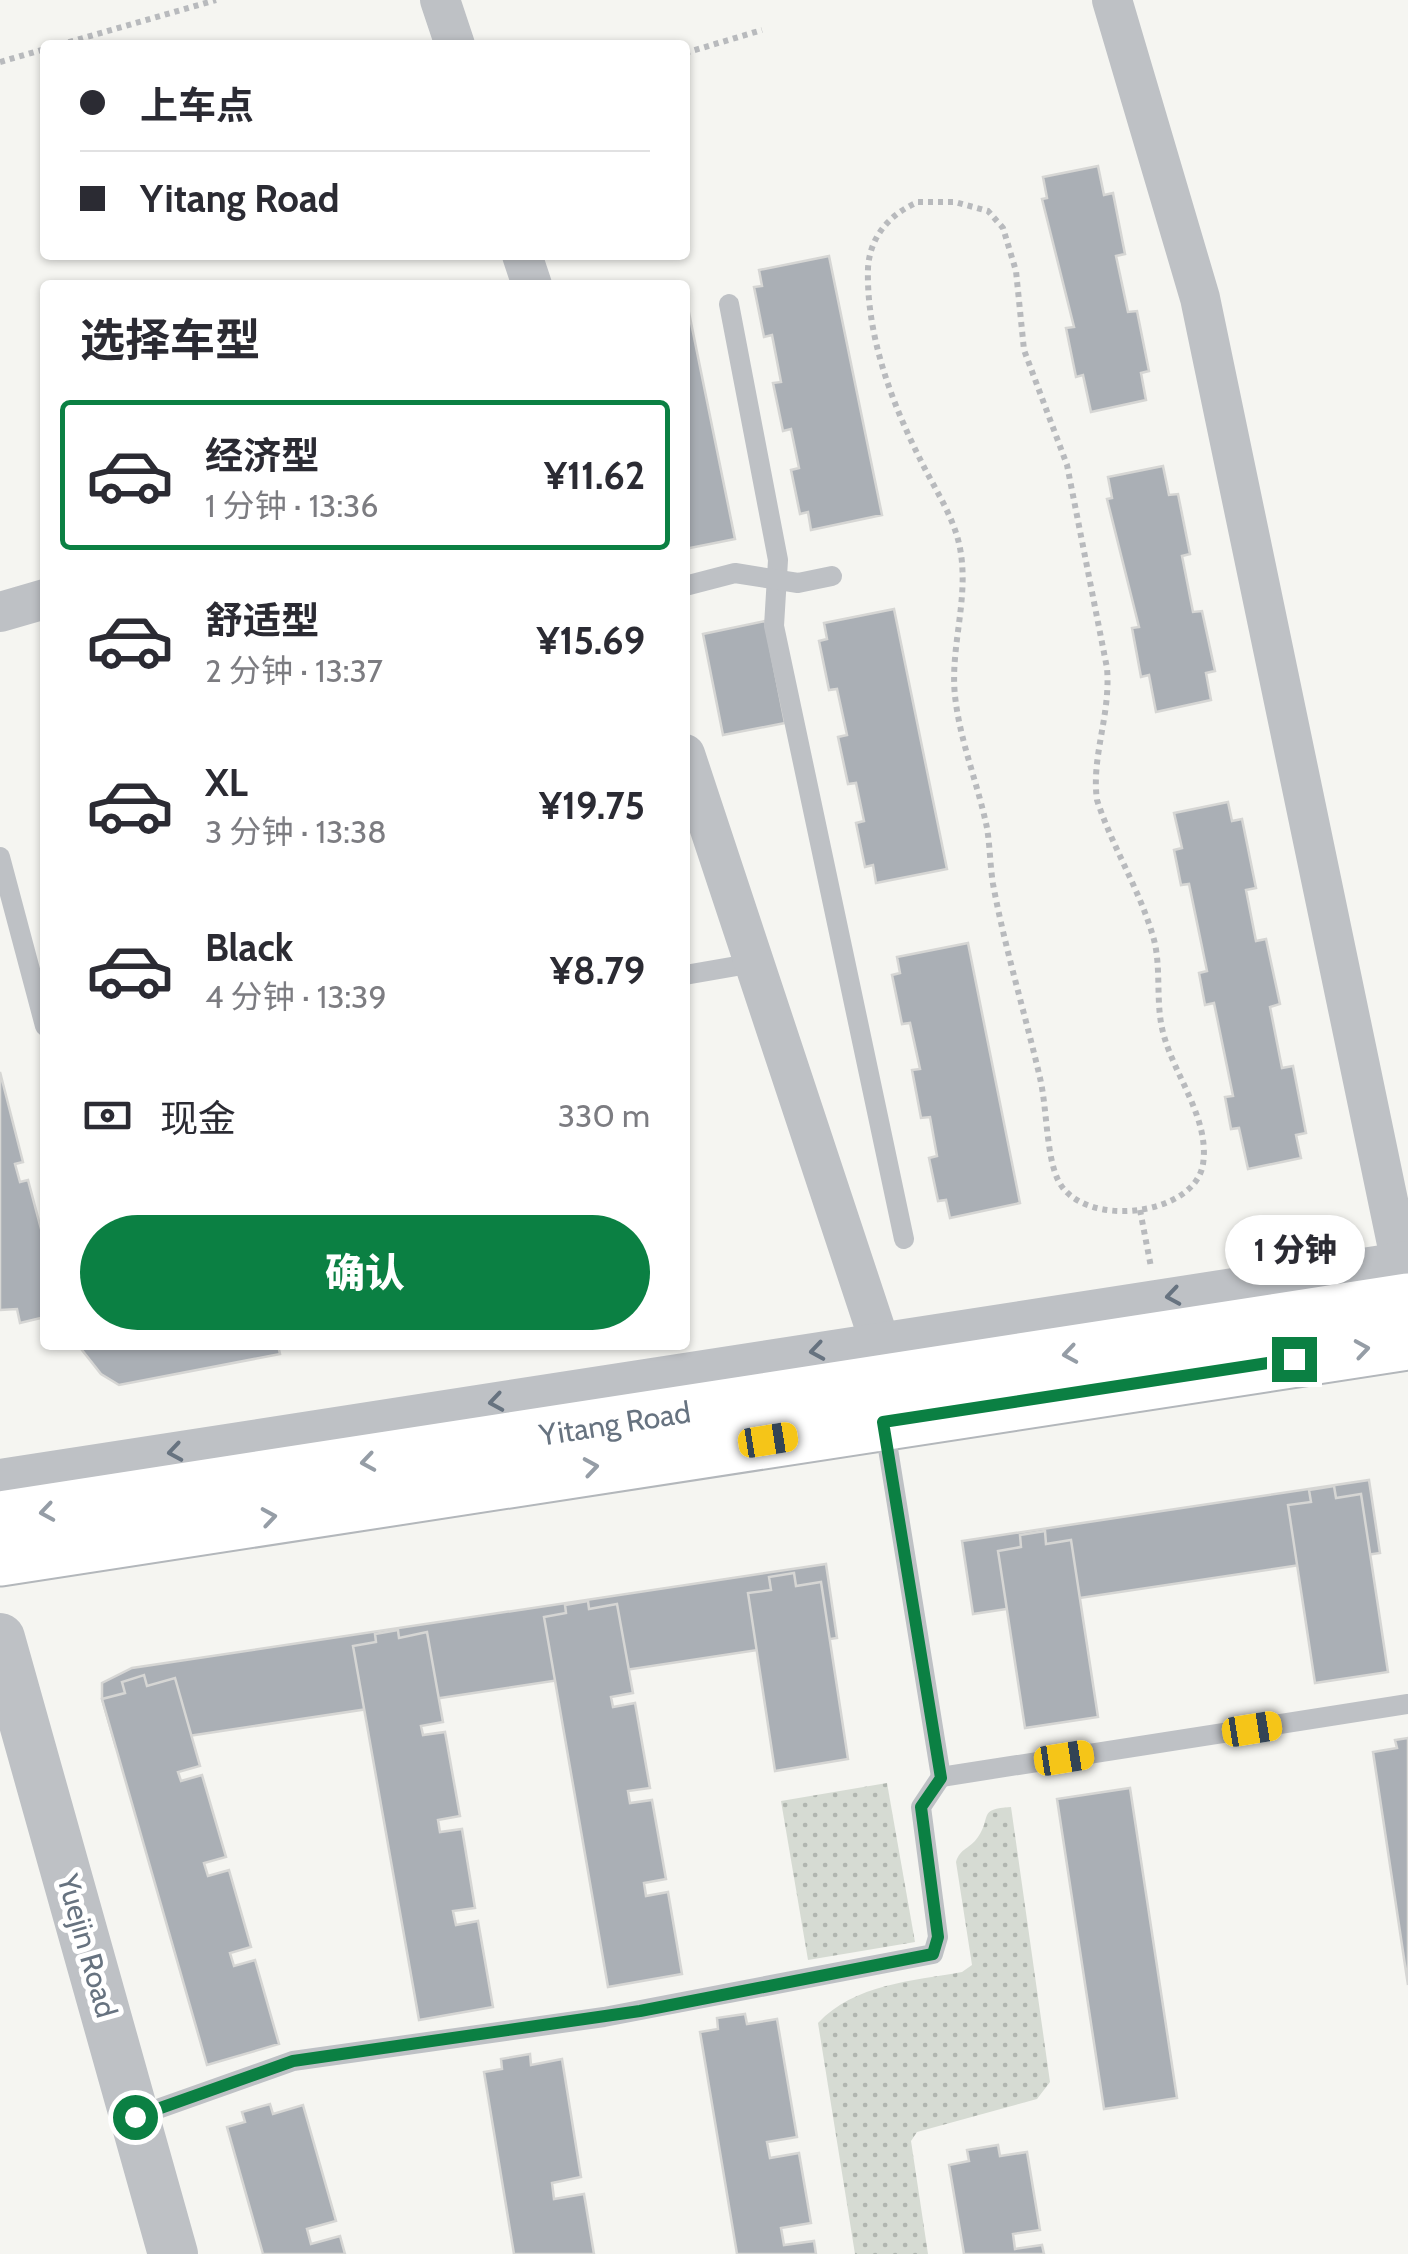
<!DOCTYPE html>
<html lang="zh">
<head>
<meta charset="utf-8">
<style>
  body { margin:0; font-family:Cabin,"Noto Sans SC",sans-serif; background:#f2f2f3; color:#2b2b33; height:100vh; display:flex; flex-direction:column; font-size:38px; white-space:nowrap }
  * { box-sizing:border-box; margin:0 }
  p { font-size:32px; color:#7c7c81 }
  .icon { flex:none; width:55px; height:55px; fill:none; stroke:currentColor; stroke-width:2; stroke-linecap:round; stroke-linejoin:round }
  .map { position:relative; flex:1; overflow:hidden }
  .details { position:absolute; left:40px; top:280px; width:650px; height:1070px; display:flex; flex-direction:column; background:#fff; border-radius:10px; box-shadow:0 2px 8px #0004 }
  .details>* { flex:none }
  .banner { position:absolute; left:40px; top:40px; width:650px; height:220px; border-radius:10px; box-shadow:0 2px 8px #0004; display:grid; align-content:center; height:220px; padding:0 40px; background:#fff }
  .end { position:absolute; width:45px; height:45px; margin:-22px; border:12px solid #0b8043; background:#fff; box-shadow:0 0 0 5px #fff }
  .from { border-radius:50% }
  .bubble { position:absolute; height:70px; border-radius:35px; background:#fff; box-shadow:0 2px 8px #0004; font-size:32px; font-weight:800; line-height:70px; text-align:center }
  .car { position:absolute; width:30px; height:60px; margin:-30px -15px; border-radius:12px; box-shadow:0 0 8px 2px #0007; background:linear-gradient(#f5c518 24%,#345 0 40%,#f5c518 0 76%,#345 0 86%,#f5c518 0) }
  .banner b { display:flex; align-items:center; gap:35px; height:95px; font-size:38px }
  .banner b+b { border-top:2px solid #e1e1e2 }
  .banner i { width:25px; height:25px; background:#2b2b33 }
  ul { padding:0; list-style:none }
  li { display:flex; align-items:center; gap:30px; height:150px; margin:0 20px 15px; padding:0 20px; border:5px solid transparent; border-radius:10px }
  li div { flex:1 }
  li b { display:block; font-size:38px }
  li em { font-style:normal; font-weight:800 }
  li.selected { border-color:#0b8043 }
  li>.icon { width:90px; height:90px; stroke-width:1.5 }
  h2 { padding:0 40px; font-size:45px; line-height:120px }
  .pay { display:flex; align-items:center; gap:25px; height:110px; padding:0 40px; font-size:38px }
  .pay p { margin-inline-start:auto }
  .button { display:flex; gap:20px; margin-top:auto; padding:20px 40px }
  .button a { flex:1; height:115px; border-radius:60px; background:#0b8043; color:#fff; font-size:40px; font-weight:800; line-height:115px; text-align:center }
  .map>svg:first-child { display:block }
  .grass { fill:url(#grass-dots) }
  .building { fill:#aaafb5; stroke:#d6d6d4; stroke-width:2.5 }
  .lines { fill:none; stroke-linecap:round; stroke-linejoin:round }
  .secondary-casing { stroke:#b3b7bb; stroke-width:59 }
  .path { stroke:#b8babd; stroke-width:6; stroke-dasharray:5 5; stroke-linecap:butt }
  .service { stroke:#bec1c5; stroke-width:20 }
  .minor { stroke:#bec1c5; stroke-width:40 }
  .tertiary { stroke:#bec1c5; stroke-width:50 }
  .secondary { stroke:#fff; stroke-width:55 }
  .oneway { stroke:#677380 }
  .oneway2 { stroke:#959da6 }
  .route { stroke:#0b8043; stroke-width:12 }
  .labels { text-anchor:middle; stroke-width:10; stroke-linejoin:round; paint-order:stroke }
  .street-label { font-size:30px; fill:#677380; stroke:#fff }
</style>
</head>
<body>
<div class="map">
<svg width="1408" height="2254" viewBox="0 0 1408 2254">
  <defs>
    <pattern id="grass-dots" width="8" height="8" patternUnits="userSpaceOnUse" patternTransform="scale(2.5)"><rect width="8" height="8" fill="#d6dbd3"/><path d="M2 2h.1M6 6h.1" fill="none" stroke="#b1b6b0" stroke-width="1.8" stroke-linecap="round"/></pattern>
  </defs>
  <rect width="100%" height="100%" fill="#f5f5f1"/>
  <g class="grass">
    <path d="M887,1783L915,1942L808,1960L781,1801Z"/>
    <path d="M1011,1807L1050,2082L1037,2099L917,2132L911,2141L928,2254H855L818,2023C855,1984 912,1981 962,1972L972,1965L956,1862C960,1848 970,1849 978,1837C992,1817 977,1809 1011,1807Z"/>
  </g>
  <g class="building">
    <path d="M1098,166L1104,195L1113,193L1125,254L1116,256L1128,312L1137,311L1149,371L1141,373L1146,400L1091,412L1083,375L1076,377L1066,328L1074,327L1042,199L1047,198L1043,177Z"/>
    <path d="M829,256L882,515L811,530L808,512L800,514L791,470L799,468L791,429L783,431L773,383L781,382L772,335L764,337L754,287L762,286L759,270Z"/>
    <path d="M685,293L735,539L685,549Z"/>
    <path d="M1163,466L1169,495L1178,494L1190,554L1182,556L1193,612L1202,611L1215,671L1206,673L1211,700L1156,712L1149,675L1141,677L1132,628L1139,627L1107,499L1112,498L1108,477Z"/>
    <path d="M894,609L947,869L876,883L873,865L865,867L856,823L864,821L856,783L848,784L838,737L847,735L837,689L829,690L819,641L827,639L824,623Z"/>
    <path d="M765,621L785,723L723,735L703,634Z"/>
    <path d="M1228,802L1232,821L1242,819L1256,888L1246,890L1256,941L1266,939L1280,1004L1270,1007L1282,1068L1293,1066L1306,1133L1296,1135L1301,1158L1248,1169L1239,1128L1231,1129L1225,1097L1233,1096L1214,1003L1205,1005L1199,973L1207,971L1189,884L1181,885L1174,850L1182,848L1174,813Z"/>
    <path d="M968,943L1020,1203L950,1218L946,1200L938,1201L929,1158L937,1156L930,1117L921,1118L912,1070L920,1069L910,1023L902,1024L892,975L900,973L897,957Z"/>
    <path d="M0,1072L23,1162L15,1164L20,1182L28,1180L45,1244V1317L20,1323L17,1309L0,1310Z"/>
    <path d="M78,1345H278L280,1354L119,1385L101,1374Z"/>
    <path d="M1369,1480L1380,1553L973,1614L962,1541Z"/>
    <path d="M1334,1486L1336,1498L1361,1494L1388,1672L1315,1683L1288,1505L1311,1502L1309,1490Z"/>
    <path d="M1045,1531L1046,1544L1071,1540L1098,1717L1025,1728L998,1551L1021,1547L1020,1535Z"/>
    <path d="M826,1564L837,1638L116,1747L102,1699V1683L132,1668Z"/>
    <path d="M794,1573L796,1586L821,1582L848,1759L775,1771L748,1593L771,1590L769,1577Z"/>
    <path d="M588,1601L589,1609L617,1604L633,1693L611,1697L613,1707L635,1703L650,1788L628,1791L630,1803L652,1800L666,1879L644,1883L646,1896L668,1892L682,1974L608,1987L544,1617L566,1613L565,1605Z"/>
    <path d="M398,1630L399,1638L427,1632L443,1722L421,1726L423,1735L445,1732L460,1816L438,1820L440,1832L462,1829L475,1908L453,1911L456,1925L478,1921L493,2007L419,2020L353,1646L376,1642L375,1634Z"/>
    <path d="M144,1675L147,1686L175,1678L200,1766L178,1772L181,1781L202,1775L226,1857L204,1863L208,1876L229,1870L251,1947L230,1953L234,1966L255,1960L279,2044L207,2065L102,1699L125,1693L122,1682Z"/>
    <path d="M1408,1738V1985L1373,1752L1397,1748L1395,1740Z"/>
    <path d="M1130,1788L1177,2098L1104,2109L1057,1799Z"/>
    <path d="M745,2014L747,2024L777,2019L797,2137L767,2142L770,2158L799,2153L811,2223L781,2228L784,2245L814,2241L816,2254H737L700,2032L718,2029L717,2018Z"/>
    <path d="M530,2054L531,2065L562,2059L581,2177L552,2183L554,2199L584,2194L594,2254H514L484,2072L502,2069L501,2059Z"/>
    <path d="M270,2104L273,2114L303,2105L336,2221L307,2229L311,2244L340,2236L345,2254H263L227,2127L245,2122L242,2112Z"/>
    <path d="M998,2145L1000,2156L1027,2152L1040,2230L1013,2234L1015,2249L1042,2245L1044,2254H964L949,2165L969,2161L967,2150Z"/>
  </g>
  <g class="lines">
    <g class="secondary-casing">
      <g id="secondary">
        <path d="M0,1519L1408,1301"/>
        <path d="M0,1558L1408,1342"/>
      </g>
    </g>
    <g class="path">
      <path d="M59,45L216,0"/>
      <path d="M685,53L762,30"/>
      <path d="M0,62L45,49"/>
      <path d="M918,202H955L988,211L1003,228L1016,271L1024,350L1067,465L1107,668C1111,715 1091,756 1097,800C1112,846 1138,887 1152,933C1163,966 1154,1002 1164,1036C1175,1076 1210,1120 1203,1164C1195,1216 1082,1230 1058,1180C1046,1155 1047,1107 1040,1078C1025,1013 1005,949 993,884C990,865 990,846 987,828C978,784 960,742 955,696C950,648 968,603 961,554C956,519 935,490 920,459C891,401 866,334 868,268C870,236 890,214 918,202Z"/>
      <path d="M1140,1210L1151,1267"/>
    </g>
    <g class="service">
      <path d="M729,304L778,560L774,626L904,1239"/>
      <path d="M685,586L735,573L798,583L832,576"/>
      <path d="M0,857L45,1026"/>
      <path d="M685,975L754,963"/>
      <path d="M884,1424L941,1777L1408,1704"/>
      <path d="M135,2117L293,2061L604,2017L933,1954L938,1937L921,1807L941,1777"/>
    </g>
    <g class="minor">
      <path d="M440,0L455,45"/>
      <path d="M1112,0L1200,298L1406,1287"/>
      <path d="M522,255L532,285"/>
      <path d="M0,612L45,599"/>
      <path d="M685,754L888,1367"/>
      <path d="M0,1479L1408,1261"/>
    </g>
    <path class="tertiary" d="M0,1638L173,2254"/>
    <use href="#secondary" class="secondary"/>
  </g>
  <defs><path id="oneway-chevron" d="M-2-3.5L2.5 0L-2 3.5" fill="none" stroke-width="1.6" stroke-linecap="round" stroke-linejoin="round" transform="scale(2.5)"/></defs>
  <g class="oneway">
    <use href="#oneway-chevron" transform="translate(1173 1296) rotate(171)"/>
    <use href="#oneway-chevron" transform="translate(817 1351) rotate(171)"/>
    <use href="#oneway-chevron" transform="translate(496 1402) rotate(171)"/>
    <use href="#oneway-chevron" transform="translate(175 1452) rotate(171)"/>
  </g>
  <g class="oneway2">
    <use href="#oneway-chevron" transform="translate(1362 1349) rotate(-9)"/>
    <use href="#oneway-chevron" transform="translate(1070 1354) rotate(171)"/>
    <use href="#oneway-chevron" transform="translate(368 1462) rotate(171)"/>
    <use href="#oneway-chevron" transform="translate(591 1467) rotate(-9)"/>
    <use href="#oneway-chevron" transform="translate(47 1512) rotate(171)"/>
    <use href="#oneway-chevron" transform="translate(269 1517) rotate(-9)"/>
  </g>
  <g class="lines">
    <path class="route" d="M135,2117L293,2061L640,2011L933,1954L938,1937L921,1807L941,1778L883,1422L1294,1359"/>
  </g>
  <g class="labels">
    <g class="street-label">
      <text transform="translate(615 1424) rotate(-9)" y="10">Yitang Road</text>
      <text transform="translate(87 1946) rotate(74)" y="10">Yuejin Road</text>
    </g>
  </g>
</svg>
<i class="end from" style="left:135px;top:2117px"></i>
<i class="end" style="left:1294px;top:1359px"></i>
<div class="bubble" style="left:1225px;top:1215px;width:140px">1 分钟</div>
<i class="car" style="left:768px;top:1440px;rotate:81deg"></i>
<i class="car" style="left:1252px;top:1729px;rotate:81deg"></i>
<i class="car" style="left:1064px;top:1758px;rotate:81deg"></i>
<div class="banner">
<b><i class="from"></i>上车点</b>
<b><i></i>Yitang Road</b>
</div>
<section class="details">
<h2>选择车型</h2>
<ul>
<li class="selected"><svg class="icon" aria-label="car" viewBox="0 0 24 24"><path d="M5 17H2v-5l4-1 3-4h7l3 4 3 1v5h-3M9 17h6M6 11h13"/><circle cx="7" cy="17" r="2"/><circle cx="17" cy="17" r="2"/></svg><div><b>经济型</b><p>1 分钟 · 13:36</p></div><em>¥11.62</em></li>
<li><svg class="icon" aria-label="car" viewBox="0 0 24 24"><path d="M5 17H2v-5l4-1 3-4h7l3 4 3 1v5h-3M9 17h6M6 11h13"/><circle cx="7" cy="17" r="2"/><circle cx="17" cy="17" r="2"/></svg><div><b>舒适型</b><p>2 分钟 · 13:37</p></div><em>¥15.69</em></li>
<li><svg class="icon" aria-label="car" viewBox="0 0 24 24"><path d="M5 17H2v-5l4-1 3-4h7l3 4 3 1v5h-3M9 17h6M6 11h13"/><circle cx="7" cy="17" r="2"/><circle cx="17" cy="17" r="2"/></svg><div><b>XL</b><p>3 分钟 · 13:38</p></div><em>¥19.75</em></li>
<li><svg class="icon" aria-label="car" viewBox="0 0 24 24"><path d="M5 17H2v-5l4-1 3-4h7l3 4 3 1v5h-3M9 17h6M6 11h13"/><circle cx="7" cy="17" r="2"/><circle cx="17" cy="17" r="2"/></svg><div><b>Black</b><p>4 分钟 · 13:39</p></div><em>¥8.79</em></li>
</ul>
<div class="pay"><svg class="icon" aria-label="cash" viewBox="0 0 24 24"><path d="M3 7h18v10H3z"/><circle cx="12" cy="12" r="2"/></svg>现金<p>330 m</p></div>
<div class="button"><a>确认</a></div>
</section>
</div>
</body>
</html>
